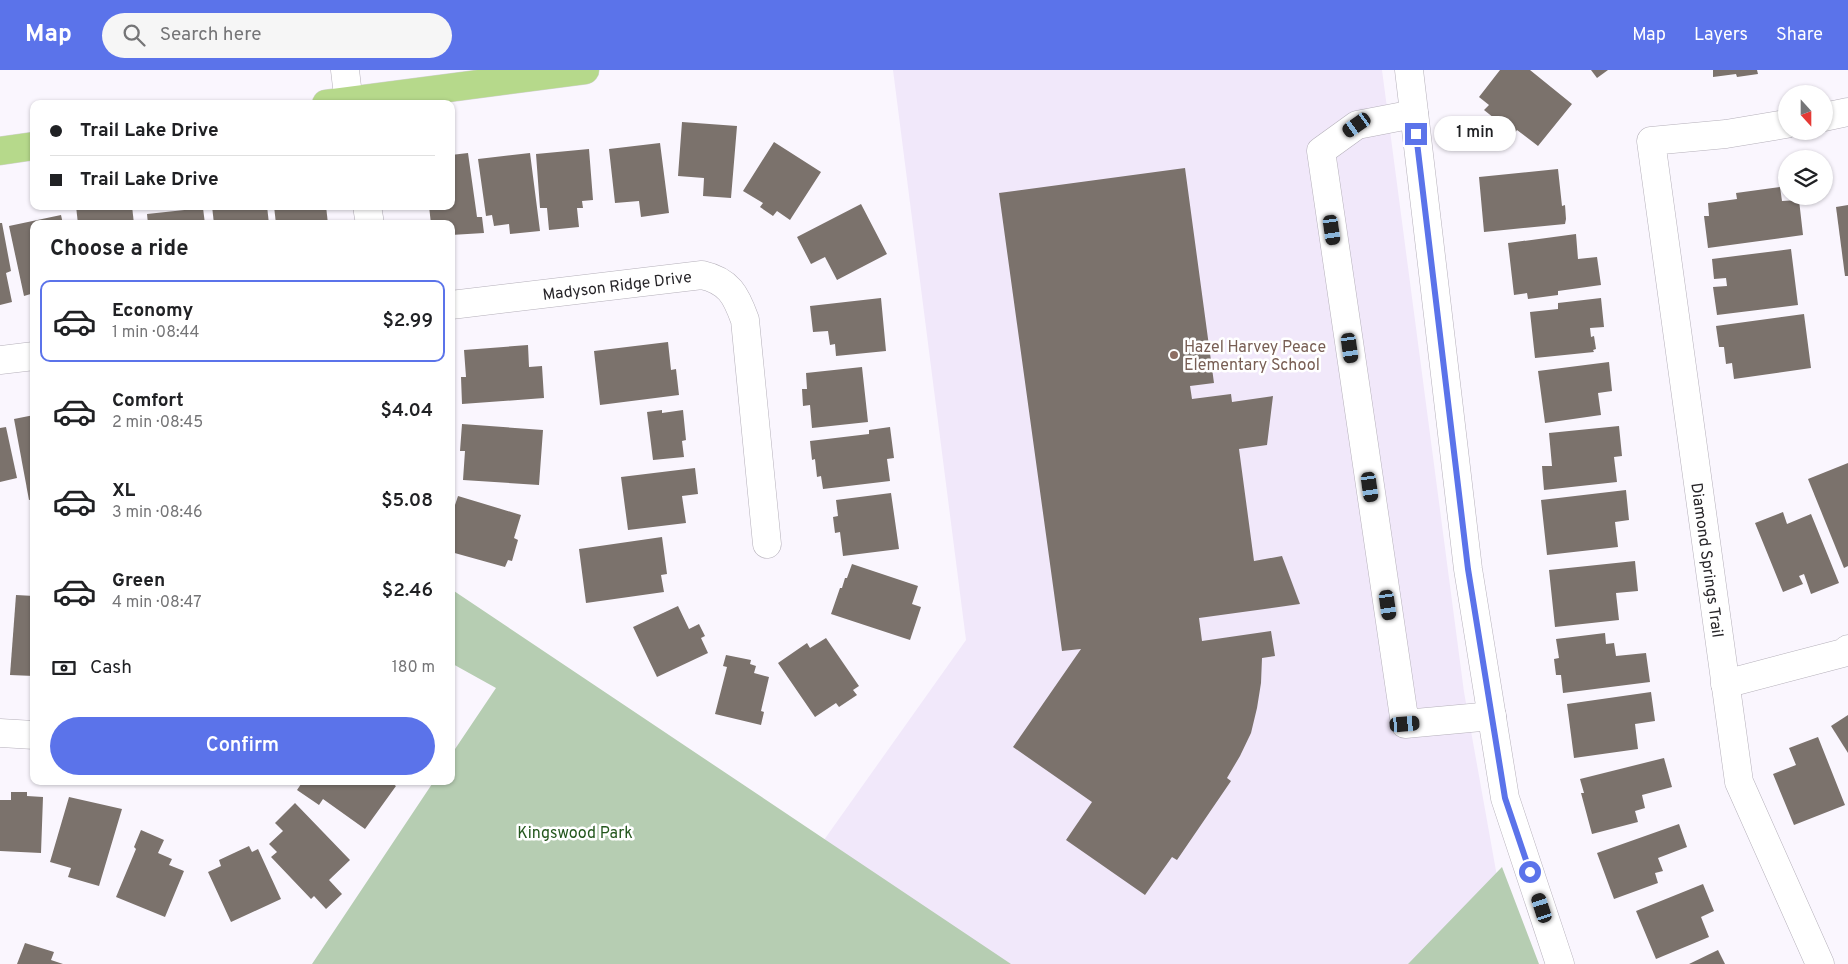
<!DOCTYPE html>
<html lang="en">
<head>
<meta charset="utf-8">
<style>
  body { margin:0; font-family:Overpass,sans-serif; background:#f6f6f6; color:#202124; height:100vh; display:flex; flex-direction:column; font-size:19px; white-space:nowrap }
  * { box-sizing:border-box; margin:0 }
  p { font-size:16px; color:#757577 }
  .icon { flex:none; width:28px; height:28px; fill:none; stroke:currentColor; stroke-width:2; stroke-linecap:round; stroke-linejoin:round }
  .map { position:relative; flex:1; overflow:hidden }
  .side { position:absolute; left:30px; top:150px; width:425px; height:565px; display:flex; flex-direction:column; background:#fff; border-radius:10px; box-shadow:0 1px 4px #0004 }
  .side>* { flex:none }
  .guide { position:absolute; left:30px; top:30px; width:425px; height:110px; border-radius:10px; box-shadow:0 1px 4px #0004; display:grid; align-content:center; height:110px; padding:0 20px; background:#fff }
  .needle { width:32px; rotate:159deg }
  .fabs { position:absolute; left:1778px; top:15px; display:grid; gap:10px }
  .fabs a { display:grid; place-items:center; width:55px; height:55px; border-radius:50%; background:#fff; box-shadow:0 1px 4px #0004; font-size:25px }
  .end { position:absolute; width:22px; height:22px; margin:-11px; border:6px solid #5b73ea; background:#fff; box-shadow:0 0 0 2px #fff }
  .from { border-radius:50% }
  .bubble { position:absolute; height:35px; border-radius:18px; background:#fff; box-shadow:0 1px 4px #0004; font-size:16px; font-weight:600; line-height:35px; text-align:center }
  .car { position:absolute; width:15px; height:30px; margin:-15px -8px; border-radius:6px; box-shadow:0 0 4px 1px #0007; background:linear-gradient(#222 24%,#8ab4d8 0 40%,#222 0 76%,#8ab4d8 0 86%,#222 0) }
  .guide b { display:flex; align-items:center; gap:18px; height:48px; font-size:19px }
  .guide b+b { border-top:1px solid #e0e0e0 }
  .guide i { width:12px; height:12px; background:#202124 }
  ul { padding:0; list-style:none }
  li { display:flex; align-items:center; gap:15px; height:82px; margin:0 10px 8px; padding:0 10px; border:2px solid transparent; border-radius:10px }
  li div { flex:1 }
  li b { display:block; font-size:19px }
  li em { font-style:normal; font-weight:600 }
  li.selected { border-color:#5b73ea }
  li>.icon { width:45px; height:45px; stroke-width:1.5 }
  h2 { padding:0 20px; font-size:22px; line-height:60px }
  .pay { display:flex; align-items:center; gap:12px; height:55px; padding:0 20px; font-size:19px }
  .pay p { margin-inline-start:auto }
  .button { display:flex; gap:10px; margin-top:auto; padding:10px 20px }
  .button a { flex:1; height:58px; border-radius:30px; background:#5b73ea; color:#fff; font-size:20px; font-weight:600; line-height:58px; text-align:center }
  header { display:flex; align-items:center; gap:30px; box-sizing:border-box; height:70px; padding:0 25px; background:#5b73ea; color:#fff }
  header strong { font-size:24px }
  nav { display:flex; gap:28px; margin-inline-start:auto; font-size:18px }
  .search { width:350px; height:45px; background:#f6f6f6; display:flex; align-items:center; gap:12px; box-sizing:border-box; padding:0 18px; border-radius:28px; color:#757577; font-size:19px }
  .map>svg:first-child { display:block }
  .built { fill:#f1e8fa }
  .green { fill:#b6cdb2 }
  .building { fill:#7b726c }
  .lines { fill:none; stroke-linecap:round; stroke-linejoin:round }
  .minor-casing { stroke:#b5b0ba; stroke-width:29 }
  .major-casing { stroke:#d4d3d4; stroke-width:29 }
  .minor { stroke:#fff; stroke-width:28 }
  .major { stroke:#b6d98b; stroke-width:28 }
  .route { stroke:#5b73ea; stroke-width:6 }
  .education-dot { fill:#8d6e63; stroke:#fff; stroke-width:2 }
  .labels { text-anchor:middle; stroke-width:5; stroke-linejoin:round; paint-order:stroke }
  .street-label { font-size:16px; fill:#272529; stroke:#fff }
  .education-label { font-size:16px; fill:#785e54; stroke:#fff; text-anchor:start }
  .park-label { font-size:16px; fill:#24571d; stroke:#fff }
</style>
</head>
<body>
<header>
<strong>Map</strong>
<div class="search"><svg class="icon" aria-label="search" viewBox="0 0 24 24"><circle cx="10" cy="10" r="6"/><path d="M15 15l6 6"/></svg>Search here</div>
<nav><a>Map</a><a>Layers</a><a>Share</a></nav>
</header>
<div class="map">
<svg width="1848" height="894" viewBox="0 0 1848 894">
  <rect width="100%" height="100%" fill="#faf6fe"/>
  <path class="built" d="M893,0H1382L1464,622L1498,812L1414,894H981L819,777L966,570Z"/>
  <g class="green">
    <path d="M451,519L1011,894H312L434,711H451V685L496,618L451,593Z"/>
    <path d="M1502,797L1539,894H1407H1408Z"/>
  </g>
  <g class="building">
    <path d="M1500,0H1530L1572,34L1538,76L1517,60L1514,64L1484,40L1489,35L1479,27Z"/>
    <path d="M1591,0H1608L1597,8Z"/>
    <path d="M1713,0H1757L1758,4L1737,7L1736,4L1713,7Z"/>
    <path d="M682,52L737,56L731,128L703,126L704,108L678,106Z"/>
    <path d="M774,72L821,102L790,150L777,141L773,146L760,137L763,133L743,121Z"/>
    <path d="M660,73L669,143L641,147L639,131L615,133L609,79Z"/>
    <path d="M589,79L593,130L582,131L583,138H577L579,157L549,160L547,138H540L536,84Z"/>
    <path d="M468,83L477,147H482L484,163L451,165V154H431L429,136H451V85Z"/>
    <path d="M530,83L540,161L510,164L509,154L494,156L492,145L486,146L478,89Z"/>
    <path d="M1185,98L1214,313L1190,316L1192,329L1231,324L1232,332L1273,326L1267,375L1239,379L1254,491L1282,486L1300,534L1199,548L1202,571L1271,561L1275,586L1262,588L1261,613L1257,638L1251,663L1240,686L1227,708L1231,711L1177,790L1172,787L1145,825L1066,770L1092,732L1013,677L1081,579L1062,581L999,123Z"/>
    <path d="M1558,99L1562,136L1565,135L1566,149L1565,154L1484,162L1479,107Z"/>
    <path d="M1780,117L1782,131L1799,130L1803,165L1708,178L1704,146H1709L1708,133L1737,129L1736,123Z"/>
    <path d="M861,134L887,184L837,210L825,187L811,194L797,167Z"/>
    <path d="M1848,135V206H1845L1836,137Z"/>
    <path d="M76,136H132L134,154H78Z"/>
    <path d="M212,136H267L269,154H214Z"/>
    <path d="M274,136H326L328,154H276Z"/>
    <path d="M203,138L205,154H148L147,144Z"/>
    <path d="M61,145L63,154H34V223L24,226L9,156Z"/>
    <path d="M0,153H2L11,201L6,203L12,232L0,235Z"/>
    <path d="M1576,164L1578,189L1597,187L1601,215L1558,221V225L1528,229L1527,223L1514,225L1508,173Z"/>
    <path d="M1791,179L1798,235L1717,245L1713,217L1727,216L1726,208L1714,209L1712,189Z"/>
    <path d="M881,228L886,281L836,286L835,274L830,275L828,261L813,262L810,236Z"/>
    <path d="M1601,228L1604,257L1590,258L1591,267L1594,266L1596,279L1593,280L1594,282L1535,288L1530,242L1558,239V233Z"/>
    <path d="M1804,244L1811,298L1734,309L1732,293L1726,294L1724,277H1719L1716,256Z"/>
    <path d="M668,272L671,300L676,299L679,325L600,335L594,281Z"/>
    <path d="M528,275L529,297L542,296L544,328L462,334L461,307H466L464,280Z"/>
    <path d="M1609,292L1612,321L1598,323L1601,345L1545,353L1538,301Z"/>
    <path d="M862,297L868,352L812,358L810,335L803,336L802,319H807L806,303Z"/>
    <path d="M662,340V343L683,340L686,370L682,371L684,387L653,390L647,342Z"/>
    <path d="M34,345V429L29,430L14,349Z"/>
    <path d="M462,354L543,360L539,415L463,410L465,381H460Z"/>
    <path d="M1619,356L1622,386L1614,387L1617,412L1544,420L1542,396H1552L1549,363Z"/>
    <path d="M6,357L17,408L0,412V358Z"/>
    <path d="M890,357L894,388L887,389L890,411L823,419L821,406L817,407L815,389L812,390L810,371L869,364V360Z"/>
    <path d="M1848,393V496L1844,498L1808,409Z"/>
    <path d="M695,398L698,424L682,426L686,453L628,460L621,407Z"/>
    <path d="M1626,420L1629,450L1615,452L1618,477L1547,485L1541,430Z"/>
    <path d="M891,423L899,479L843,486L840,462L835,463L833,447L838,446L836,430Z"/>
    <path d="M458,426L521,445L514,468L518,470L512,491L508,490L505,497L451,482V447Z"/>
    <path d="M1783,442L1787,454L1811,444L1839,513L1811,524L1804,504L1799,506L1803,514L1783,522L1755,453Z"/>
    <path d="M662,467L667,504L661,505L664,522L586,533L579,479Z"/>
    <path d="M1635,491L1638,521L1616,523L1619,550L1555,557L1549,500Z"/>
    <path d="M852,494L918,516L912,534L921,537L910,570L831,544L840,518H842L845,508H847Z"/>
    <path d="M16,525L34,526V606L10,605Z"/>
    <path d="M678,536L689,559L699,554L705,566L701,568L708,583L657,607L633,557Z"/>
    <path d="M1605,563L1606,574L1614,573L1616,586L1646,583L1650,612L1563,623L1561,605H1556L1554,589L1559,588L1556,569Z"/>
    <path d="M826,568L859,616L853,620L857,625L839,637L836,633L815,647L778,593L807,573L810,578Z"/>
    <path d="M726,585L751,590L750,594L756,596L754,603L769,607L761,641L764,642L761,655L715,644L727,597L723,596Z"/>
    <path d="M1651,622L1655,651L1635,654L1638,679L1574,688L1567,634Z"/>
    <path d="M1848,645V683L1831,656Z"/>
    <path d="M1818,667L1845,735L1794,755L1773,704L1796,695L1789,678Z"/>
    <path d="M1664,688L1672,717L1642,725L1645,738L1635,741L1638,752L1592,764L1581,723H1584L1580,709Z"/>
    <path d="M303,711H389L396,716L365,759L323,729L319,735L297,720Z"/>
    <path d="M11,722H27V726L43,727L41,783L0,781V730H11Z"/>
    <path d="M69,727L122,739L99,816L68,807L71,798L50,792Z"/>
    <path d="M295,733L350,790L329,810L342,824L326,839L314,826L311,829L271,787L277,782L269,774L283,761L275,753Z"/>
    <path d="M1679,754L1687,777L1658,788L1663,801L1655,803L1658,813L1614,829L1597,783Z"/>
    <path d="M141,760L164,770L158,783L172,789L169,795L184,801L165,847L116,827L136,779L134,777Z"/>
    <path d="M249,776L252,782L258,779L281,829L231,852L208,802L221,796L219,790Z"/>
    <path d="M1703,814L1714,841L1701,847L1709,867L1656,889L1636,841Z"/>
    <path d="M25,873L54,882L51,890L63,894H17Z"/>
    <path d="M1718,880L1725,894H1689Z"/>
  </g>
  <g class="lines">
    <g class="minor-casing">
      <g id="minor">
        <path d="M345,0L349,34"/>
        <path d="M1409,0L1468,499L1505,728L1560,894"/>
        <path d="M1414,44L1357,55L1321,81L1405,654L1492,646"/>
        <path d="M1824,47L1848,42"/>
        <path d="M1786,54L1726,64L1651,71L1739,712L1820,894"/>
        <path d="M367,136L370,154"/>
        <path d="M451,235L702,205C729,211 736,225 745,250L767,474"/>
        <path d="M0,290L34,286"/>
        <path d="M1725,614L1843,583L1848,579"/>
        <path d="M0,663L34,665"/>
      </g>
    </g>
    <g class="major-casing">
      <g id="major">
        <path d="M326,34L585,0"/>
        <path d="M0,81L34,76"/>
      </g>
    </g>
    <use href="#minor" class="minor"/>
    <use href="#major" class="major"/>
  </g>
  <g class="lines">
    <path class="route" d="M1416,64L1468,499L1505,728L1530,802"/>
  </g>
  <circle class="education-dot" cx="1174" cy="285" r="5"/>
  <g class="labels">
    <g class="street-label">
      <text transform="translate(617 215) rotate(-7)" y="6">Madyson Ridge Drive</text>
      <text transform="translate(1708 490) rotate(82)" y="6">Diamond Springs Trail</text>
    </g>
    <g class="education-label">
      <text x="1184" y="282">Hazel Harvey Peace<tspan x="1184" dy="18">Elementary School</tspan></text>
    </g>
    <g class="park-label">
      <text x="575" y="768">Kingswood Park</text>
    </g>
  </g>
</svg>
<div class="fabs">
<a><svg class="needle" viewBox="-14 -14 28 28"><path d="M0-13l5 13h-10z" fill="#e53935"/><path d="M0 13l5-13h-10z" fill="#757577"/></svg></a>
<a><svg class="icon" aria-label="layers" viewBox="0 0 24 24"><path d="M12 4l9 5-9 5-9-5zM3 14l9 5 9-5"/></svg></a>
</div>
<i class="end from" style="left:1530px;top:802px"></i>
<i class="end" style="left:1416px;top:64px"></i>
<div class="bubble" style="left:1434px;top:46px;width:82px">1 min</div>
<i class="car" style="left:1357px;top:55px;rotate:235deg"></i>
<i class="car" style="left:1332px;top:160px;rotate:172deg"></i>
<i class="car" style="left:1350px;top:278px;rotate:172deg"></i>
<i class="car" style="left:1370px;top:417px;rotate:172deg"></i>
<i class="car" style="left:1388px;top:535px;rotate:172deg"></i>
<i class="car" style="left:1405px;top:654px;rotate:85deg"></i>
<i class="car" style="left:1542px;top:838px;rotate:342deg"></i>
<div class="guide">
<b><i class="from"></i>Trail Lake Drive</b>
<b><i></i>Trail Lake Drive</b>
</div>
<section class="side">
<h2>Choose a ride</h2>
<ul>
<li class="selected"><svg class="icon" aria-label="car" viewBox="0 0 24 24"><path d="M5 17H2v-5l4-1 3-4h7l3 4 3 1v5h-3M9 17h6M6 11h13"/><circle cx="7" cy="17" r="2"/><circle cx="17" cy="17" r="2"/></svg><div><b>Economy</b><p>1 min · 08:44</p></div><em>$2.99</em></li>
<li><svg class="icon" aria-label="car" viewBox="0 0 24 24"><path d="M5 17H2v-5l4-1 3-4h7l3 4 3 1v5h-3M9 17h6M6 11h13"/><circle cx="7" cy="17" r="2"/><circle cx="17" cy="17" r="2"/></svg><div><b>Comfort</b><p>2 min · 08:45</p></div><em>$4.04</em></li>
<li><svg class="icon" aria-label="car" viewBox="0 0 24 24"><path d="M5 17H2v-5l4-1 3-4h7l3 4 3 1v5h-3M9 17h6M6 11h13"/><circle cx="7" cy="17" r="2"/><circle cx="17" cy="17" r="2"/></svg><div><b>XL</b><p>3 min · 08:46</p></div><em>$5.08</em></li>
<li><svg class="icon" aria-label="car" viewBox="0 0 24 24"><path d="M5 17H2v-5l4-1 3-4h7l3 4 3 1v5h-3M9 17h6M6 11h13"/><circle cx="7" cy="17" r="2"/><circle cx="17" cy="17" r="2"/></svg><div><b>Green</b><p>4 min · 08:47</p></div><em>$2.46</em></li>
</ul>
<div class="pay"><svg class="icon" aria-label="cash" viewBox="0 0 24 24"><path d="M3 7h18v10H3z"/><circle cx="12" cy="12" r="2"/></svg>Cash<p>180 m</p></div>
<div class="button"><a>Confirm</a></div>
</section>
</div>
</body>
</html>
